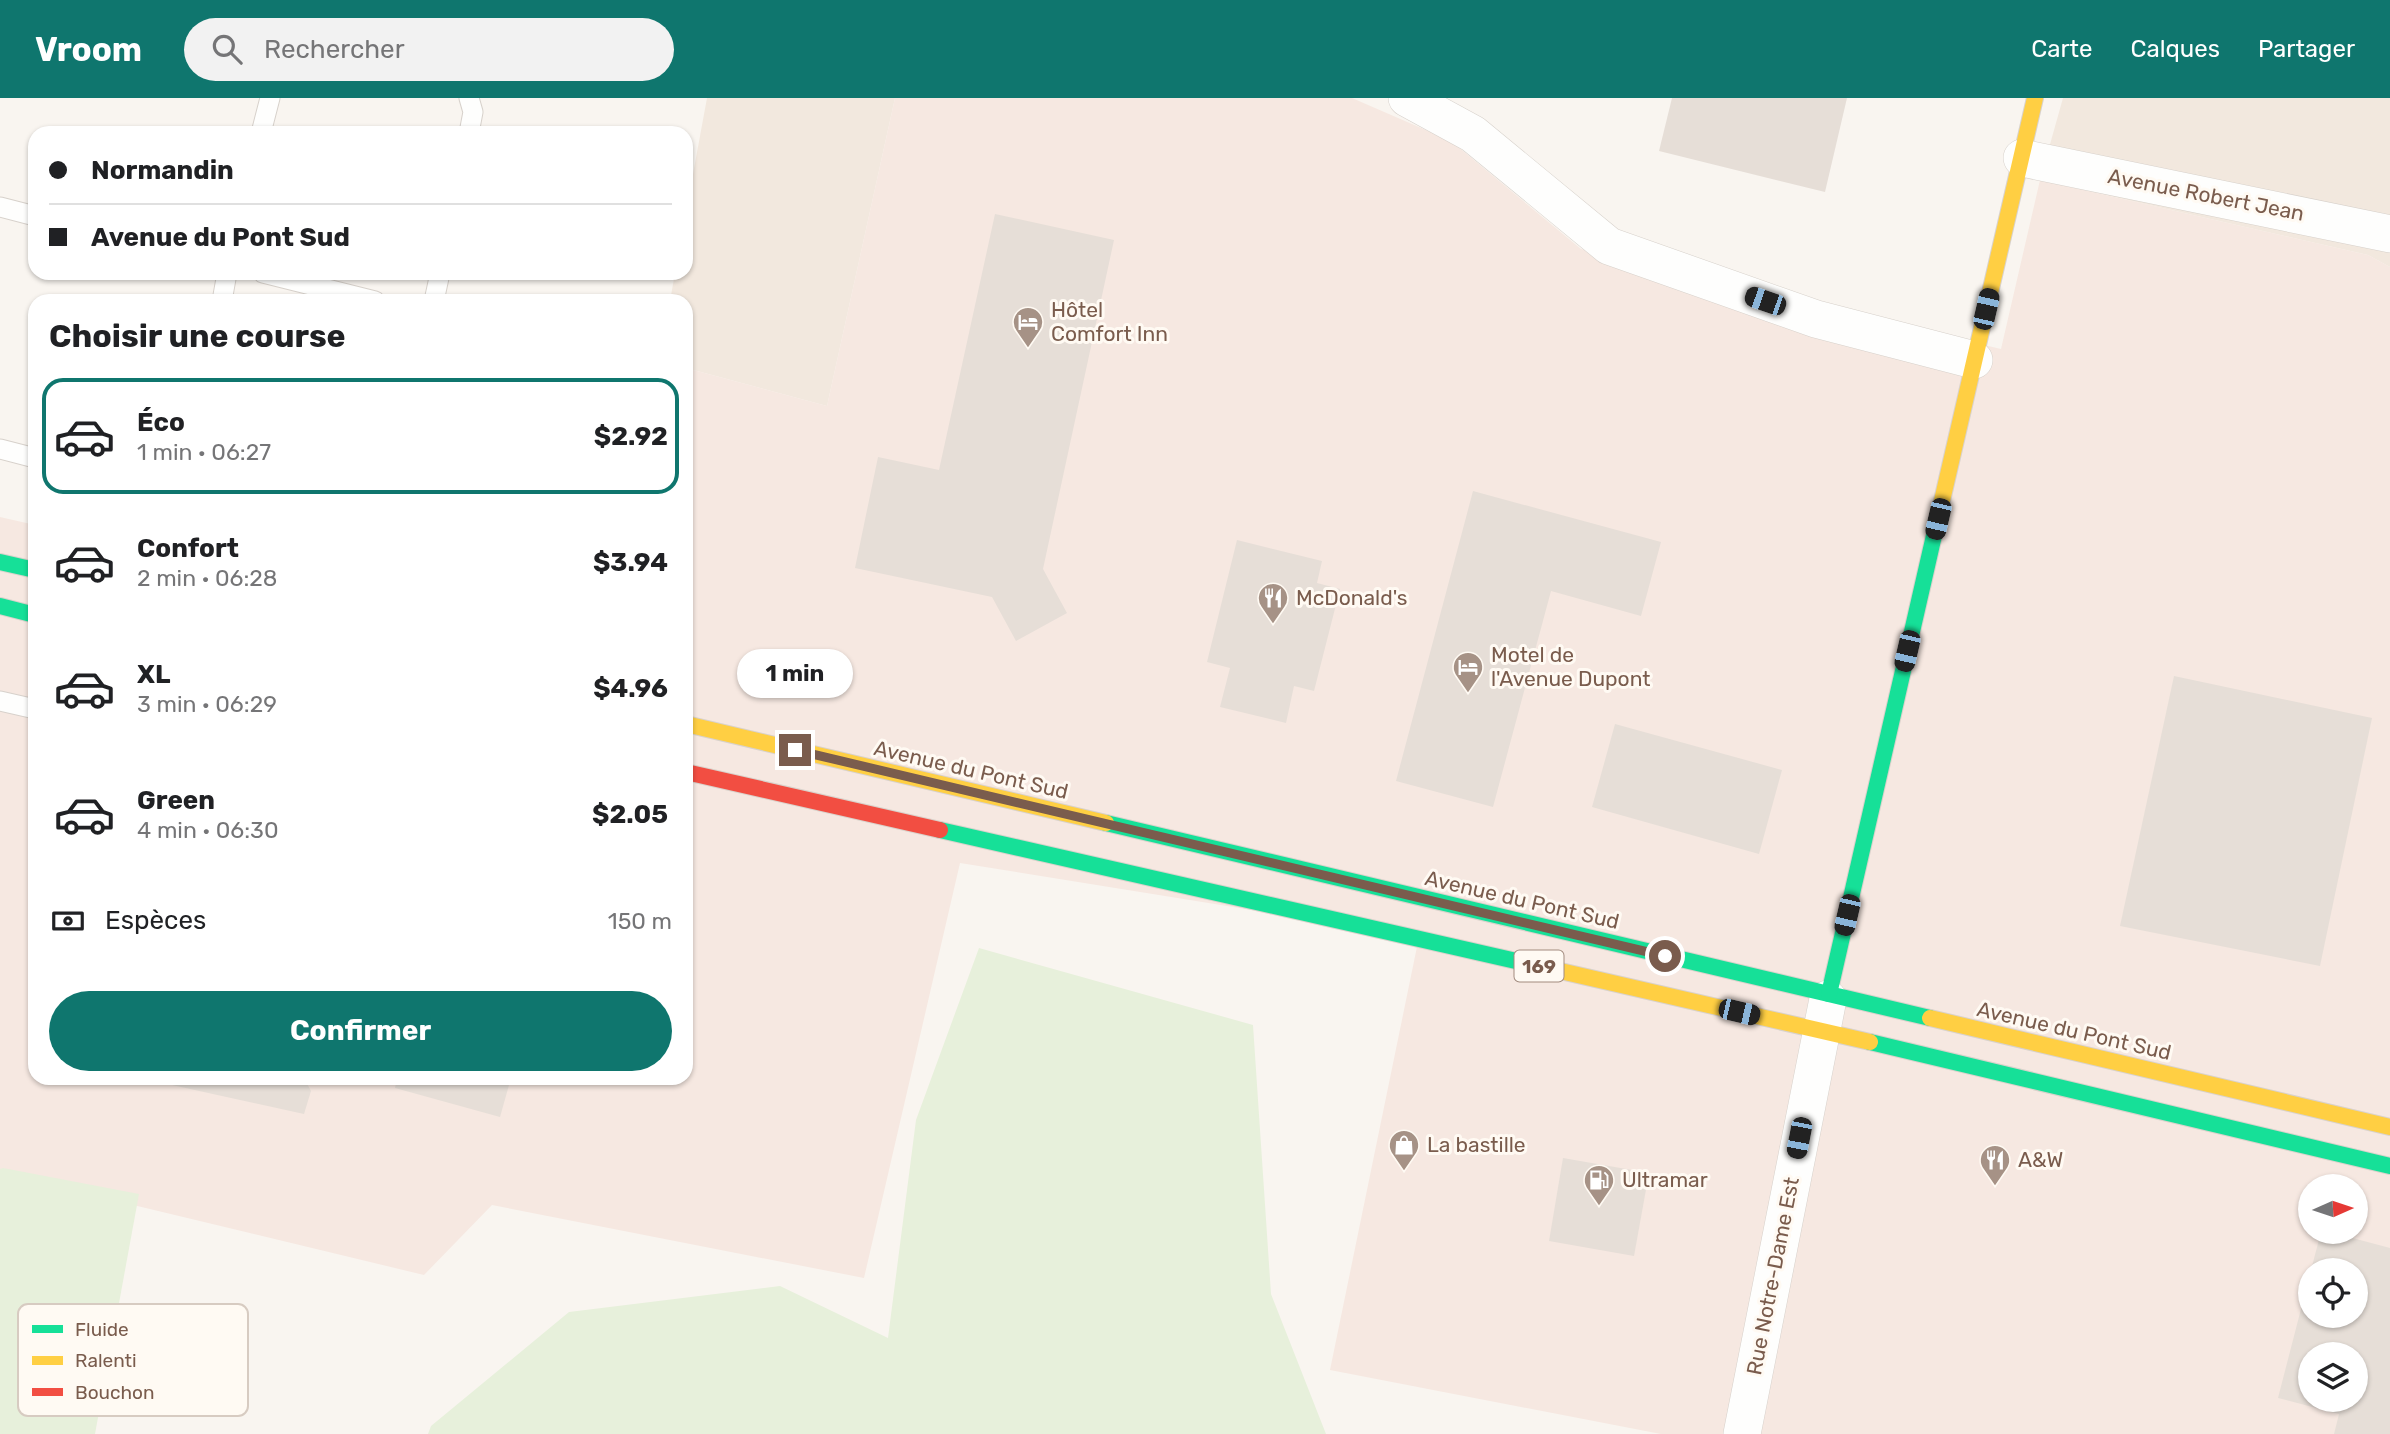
<!DOCTYPE html>
<html lang="fr">
<head>
<meta charset="utf-8">
<style>
  body { margin:0; font-family:Rubik,sans-serif; background:#f2f2f2; color:#202124; height:100vh; display:flex; flex-direction:column; font-size:26px; white-space:nowrap }
  * { box-sizing:border-box; margin:0 }
  p { font-size:23px; color:#757577 }
  .icon { flex:none; width:38px; height:38px; fill:none; stroke:currentColor; stroke-width:2; stroke-linecap:round; stroke-linejoin:round }
  .map { position:relative; flex:1; overflow:hidden }
  .side { position:absolute; left:28px; top:196px; width:665px; height:791px; display:flex; flex-direction:column; background:#fff; border-radius:21px; box-shadow:0 2px 5px #0004 }
  .side>* { flex:none }
  .hud { position:absolute; left:28px; top:28px; width:665px; height:154px; border-radius:21px; box-shadow:0 2px 5px #0004; display:grid; align-content:center; height:154px; padding:0 21px; background:#fff }
  .needle { width:46px; rotate:87deg }
  .controls { position:absolute; left:2298px; top:1076px; display:grid; gap:14px }
  .controls a { display:grid; place-items:center; width:70px; height:70px; border-radius:50%; background:#fff; box-shadow:0 2px 5px #0004; font-size:35px }
  .end { position:absolute; width:32px; height:32px; margin:-16px; border:9px solid #7a5c4d; background:#fff; box-shadow:0 0 0 4px #fff }
  .from { border-radius:50% }
  .bubble { position:absolute; height:49px; border-radius:24px; background:#fff; box-shadow:0 2px 5px #0004; font-size:23px; font-weight:700; line-height:49px; text-align:center }
  .car { position:absolute; width:21px; height:42px; margin:-21px -10px; border-radius:9px; box-shadow:0 0 5px 2px #0007; background:linear-gradient(#222 24%,#8ab4d8 0 40%,#222 0 76%,#8ab4d8 0 86%,#222 0) }
  .hud b { display:flex; align-items:center; gap:24px; height:66px; font-size:26px }
  .hud b+b { border-top:2px solid #e0e0e0 }
  .hud i { width:18px; height:18px; background:#202124 }
  ul { padding:0; list-style:none }
  li { display:flex; align-items:center; gap:21px; height:116px; margin:0 14px 10px; padding:0 7px; border:4px solid transparent; border-radius:21px }
  li div { flex:1 }
  li b { display:block; font-size:26px }
  li em { font-style:normal; font-weight:700 }
  li.current { border-color:#0f766e }
  li>.icon { width:63px; height:63px; stroke-width:1.5 }
  h2 { padding:0 21px; font-size:32px; line-height:84px }
  .pay { display:flex; align-items:center; gap:18px; height:77px; padding:0 21px; font-size:26px }
  .pay p { margin-inline-start:auto }
  .cta { display:flex; gap:14px; margin-top:auto; padding:14px 21px }
  .cta a { flex:1; height:80px; border-radius:42px; background:#0f766e; color:#fff; font-size:28px; font-weight:700; line-height:80px; text-align:center }
  header { display:flex; align-items:center; gap:42px; box-sizing:border-box; height:98px; padding:0 35px; background:#0f766e; color:#fff }
  header strong { font-size:33px }
  nav { display:flex; gap:38px; margin-inline-start:auto; font-size:24px }
  .search { width:490px; height:63px; background:#f2f2f2; display:flex; align-items:center; gap:18px; box-sizing:border-box; padding:0 24px; border-radius:38px; color:#757577; font-size:26px }
  .map>svg:first-child { display:block }
  .residential { fill:#f2e8de }
  .commercial { fill:#f6e8e1; fill-rule:evenodd }
  .green { fill:#e7f0db }
  .building { fill:#e6ded7; fill-rule:evenodd }
  .lines { fill:none; stroke-linecap:round; stroke-linejoin:round }
  .lane-casing { stroke:#d7d1cb; stroke-width:21 }
  .street-casing { stroke:#d7d1cb; stroke-width:38 }
  .fast-casing { stroke:#d9d2cb; stroke-width:18 }
  .slow-casing { stroke:#d9d2cb; stroke-width:18 }
  .jam-casing { stroke:#d9d2cb; stroke-width:18 }
  .lane { stroke:#fefefd; stroke-width:19 }
  .street { stroke:#fefefd; stroke-width:37 }
  .fast { stroke:#16e098; stroke-width:16 }
  .slow { stroke:#ffcf43; stroke-width:16 }
  .jam { stroke:#f24e42; stroke-width:16 }
  .route { stroke:#7a5c4d; stroke-width:9 }
  .labels { text-anchor:middle; stroke-width:6; stroke-linejoin:round; paint-order:stroke }
  .shield { fill:#fffaf3; stroke:#a28b7f; stroke-width:2 }
  .shield-label { font-size:19px; font-weight:bold; fill:#7a5c4d }
  .street-label { font-size:21px; fill:#7a5c4d; stroke:#fffaf3 }
  .poi-label { font-size:21px; fill:#7a5c4d; stroke:#fffaf3; text-anchor:start }
  .key { fill:#fffaf3; stroke:#d7cbc1; stroke-width:2 }
  .key-label { font-size:19px; fill:#7a5c4d }
</style>
</head>
<body>
<header>
<strong>Vroom</strong>
<div class="search"><svg class="icon" aria-label="search" viewBox="0 0 24 24"><circle cx="10" cy="10" r="6"/><path d="M15 15l6 6"/></svg>Rechercher</div>
<nav><a>Carte</a><a>Calques</a><a>Partager</a></nav>
</header>
<div class="map">
<svg width="2390" height="1336" viewBox="0 0 2390 1336">
  <rect width="100%" height="100%" fill="#f9f5f0"/>
  <g class="residential">
    <path d="M707,0H895L827,308L686,270V203H670L675,175H686V114Z"/>
    <path d="M2063,0H2390V169L2368,157L2040,82Z"/>
  </g>
  <path class="commercial" d="M895,0H1352L1451,43L1581,151L2001,251L2040,82L2368,157L2390,169V1336H1661L1330,1272L1419,839L960,765L864,1180L492,1107L424,1177L0,1075V419L35,427V980H686V270L827,308ZM2310,1088H2356V1134H2310ZM2310,1172H2356V1218H2310ZM2310,1256H2356V1302H2310Z"/>
  <g class="green">
    <path d="M979,850L1253,927L1271,1196L1326,1336H428L431,1328L569,1214L780,1188L888,1240L916,1022Z"/>
    <path d="M3,1070L139,1096L95,1336H0V1071Z"/>
  </g>
  <g class="building">
    <path d="M1672,0H1847L1825,94L1659,53Z"/>
    <path d="M995,116L1114,142L1043,471L1067,515L1016,543L992,499L855,470L878,359L939,372Z"/>
    <path d="M1473,393L1661,444L1641,518L1551,493L1493,709L1396,683Z"/>
    <path d="M1237,442L1322,463L1317,485L1340,491L1314,593L1294,588L1286,625L1220,609L1230,570L1207,564Z"/>
    <path d="M2174,578L2372,620L2320,868L2120,828Z"/>
    <path d="M1615,626L1782,672L1759,756L1592,709Z"/>
    <path d="M173,980H304L311,993L304,1016L172,987Z"/>
    <path d="M397,980H511L500,1019L395,990Z"/>
    <path d="M1563,1060L1649,1075L1634,1158L1549,1143Z"/>
    <path d="M2321,1134H2330L2390,1150V1336H2334L2339,1316L2278,1300L2309,1180L2310,1218H2356V1172H2311ZM2310,1256H2356V1302H2310Z"/>
  </g>
  <g class="lines">
    <g class="lane-casing">
      <g id="lane">
        <path d="M261,35L270,0"/>
        <path d="M469,35L473,14L469,0"/>
        <path d="M0,109L35,118"/>
        <path d="M263,175L375,203"/>
        <path d="M222,203L227,175"/>
        <path d="M434,203L440,175"/>
        <path d="M0,351L35,360"/>
        <path d="M0,603L35,611"/>
      </g>
    </g>
    <g class="street-casing">
      <g id="street">
        <path d="M1407,0L1473,36L1609,148L1816,221L1974,262"/>
        <path d="M2022,60L2390,136"/>
        <path d="M1742,1336L1828,901"/>
      </g>
    </g>
    <g class="fast-casing">
      <g id="fast">
        <path d="M0,464L35,472"/>
        <path d="M0,508L35,517"/>
        <path d="M1106,725L1930,920"/>
        <path d="M940,732L1556,872"/>
        <path d="M1829,896L1941,407"/>
        <path d="M1870,944L2390,1068"/>
      </g>
    </g>
    <g class="slow-casing">
      <g id="slow">
        <path d="M1941,407L2035,0"/>
        <path d="M686,626L1106,725"/>
        <path d="M1556,872L1870,944"/>
        <path d="M1930,920L2390,1029"/>
      </g>
    </g>
    <g class="jam-casing">
      <path id="jam" d="M686,674L940,732"/>
    </g>
    <use href="#lane" class="lane"/>
    <use href="#street" class="street"/>
    <use href="#fast" class="fast"/>
    <use href="#slow" class="slow"/>
    <use href="#jam" class="jam"/>
  </g>
  <g class="lines">
    <path class="route" d="M795,652L1665,858"/>
  </g>
  <defs>
    <g id="hotel-pin" transform="scale(1.575)"><path d="M0 17L-7.5 6A9.5 9.5 0 1 1 7.5 6Z" fill="#a69286" stroke="#fffaf3"/><path d="M-6-4.5h1.5V1H6V5H4.5V3h-9V5H-6ZM-4 0a1.8 1.8 0 1 1 3.6 0ZM.5 0V-2.5h3Q6-2.5 6 0Z" fill="#fff"/></g>
    <g id="restaurant-pin" transform="scale(1.575)"><path d="M0 17L-7.5 6A9.5 9.5 0 1 1 7.5 6Z" fill="#a69286" stroke="#fffaf3"/><path d="M-5-6h1v4h1v-4h1v4h1v-4h1v5L-1.5 .5V6h-2V.5L-5-1ZM5-6V6H3V1.5H1.5Q1.5-4 5-6Z" fill="#fff"/></g>
    <g id="shop-pin" transform="scale(1.575)"><path d="M0 17L-7.5 6A9.5 9.5 0 1 1 7.5 6Z" fill="#a69286" stroke="#fffaf3"/><path d="M-5-2.5h2.3a2.7 3.5 0 0 1 5.4 0H5L5.5 6h-11ZM-1.5-2.5h3a1.5 2.3 0 0 0-3 0Z" fill="#fff"/></g>
    <g id="fuel-pin" transform="scale(1.575)"><path d="M0 17L-7.5 6A9.5 9.5 0 1 1 7.5 6Z" fill="#a69286" stroke="#fffaf3"/><path d="M-5.5-6h7V0h2V4h1.3V-2.5L3-4.5l.8-.8L6-3V5H2.5V1h-1V6h-7ZM-4.2-4.7v3.2H.2V-4.7Z" fill="#fff"/></g>
  </defs>
  <g fill-rule="evenodd">
    <use href="#hotel-pin" x="1028" y="224"/>
    <use href="#restaurant-pin" x="1273" y="500"/>
    <use href="#hotel-pin" x="1468" y="569"/>
    <use href="#shop-pin" x="1404" y="1047"/>
    <use href="#restaurant-pin" x="1995" y="1062"/>
    <use href="#fuel-pin" x="1599" y="1082"/>
  </g>
  <g class="labels">
    <rect class="shield" x="1514.5" y="852.5" width="49" height="31" rx="5"/>
    <g class="shield-label">
      <text x="1539" y="875">169</text>
    </g>
    <g class="street-label">
      <text transform="translate(2206 97) rotate(11)" y="7">Avenue Robert Jean</text>
      <text transform="translate(971 672) rotate(13)" y="7">Avenue du Pont Sud</text>
      <text transform="translate(1522 802) rotate(13)" y="7">Avenue du Pont Sud</text>
      <text transform="translate(2074 933) rotate(13)" y="7">Avenue du Pont Sud</text>
      <text transform="translate(1773 1178) rotate(-79)" y="7">Rue Notre-Dame Est</text>
    </g>
    <g class="poi-label">
      <text x="1051" y="219">Hôtel<tspan x="1051" dy="24">Comfort Inn</tspan></text>
      <text x="1296" y="507">McDonald's</text>
      <text x="1491" y="564">Motel de<tspan x="1491" dy="24">l'Avenue Dupont</tspan></text>
      <text x="1427" y="1054">La bastille</text>
      <text x="2018" y="1069">A&amp;W</text>
      <text x="1622" y="1089">Ultramar</text>
    </g>
  </g>
  <rect x="18" y="1206" width="230" height="112" rx="10" class="key"/>
  <rect x="32" y="1227" width="31" height="8" fill="#16e098"/>
  <rect x="32" y="1258" width="31" height="9" fill="#ffcf43"/>
  <rect x="32" y="1290" width="31" height="8" fill="#f24e42"/>
  <g class="key-label">
    <text x="75" y="1238">Fluide</text>
    <text x="75" y="1269">Ralenti</text>
    <text x="75" y="1301">Bouchon</text>
  </g>
</svg>
<div class="controls">
<a><svg class="needle" viewBox="-14 -14 28 28"><path d="M0-13l5 13h-10z" fill="#e53935"/><path d="M0 13l5-13h-10z" fill="#757577"/></svg></a>
<a><svg class="icon" aria-label="locate" viewBox="0 0 24 24"><circle cx="12" cy="12" r="6"/><path d="M12 2v4M12 18v4M2 12h4M18 12h4"/></svg></a>
<a><svg class="icon" aria-label="layers" viewBox="0 0 24 24"><path d="M12 4l9 5-9 5-9-5zM3 14l9 5 9-5"/></svg></a>
</div>
<i class="end from" style="left:1665px;top:858px"></i>
<i class="end" style="left:795px;top:652px"></i>
<div class="bubble" style="left:737px;top:551px;width:116px">1 min</div>
<i class="car" style="left:1765px;top:203px;rotate:289deg"></i>
<i class="car" style="left:1986px;top:211px;rotate:13deg"></i>
<i class="car" style="left:1938px;top:421px;rotate:193deg"></i>
<i class="car" style="left:1907px;top:553px;rotate:193deg"></i>
<i class="car" style="left:1847px;top:817px;rotate:193deg"></i>
<i class="car" style="left:1739px;top:914px;rotate:103deg"></i>
<i class="car" style="left:1799px;top:1040px;rotate:191deg"></i>
<div class="hud">
<b><i class="from"></i>Normandin</b>
<b><i></i>Avenue du Pont Sud</b>
</div>
<section class="side">
<h2>Choisir une course</h2>
<ul>
<li class="current"><svg class="icon" aria-label="car" viewBox="0 0 24 24"><path d="M5 17H2v-5l4-1 3-4h7l3 4 3 1v5h-3M9 17h6M6 11h13"/><circle cx="7" cy="17" r="2"/><circle cx="17" cy="17" r="2"/></svg><div><b>Éco</b><p>1 min · 06:27</p></div><em>$2.92</em></li>
<li><svg class="icon" aria-label="car" viewBox="0 0 24 24"><path d="M5 17H2v-5l4-1 3-4h7l3 4 3 1v5h-3M9 17h6M6 11h13"/><circle cx="7" cy="17" r="2"/><circle cx="17" cy="17" r="2"/></svg><div><b>Confort</b><p>2 min · 06:28</p></div><em>$3.94</em></li>
<li><svg class="icon" aria-label="car" viewBox="0 0 24 24"><path d="M5 17H2v-5l4-1 3-4h7l3 4 3 1v5h-3M9 17h6M6 11h13"/><circle cx="7" cy="17" r="2"/><circle cx="17" cy="17" r="2"/></svg><div><b>XL</b><p>3 min · 06:29</p></div><em>$4.96</em></li>
<li><svg class="icon" aria-label="car" viewBox="0 0 24 24"><path d="M5 17H2v-5l4-1 3-4h7l3 4 3 1v5h-3M9 17h6M6 11h13"/><circle cx="7" cy="17" r="2"/><circle cx="17" cy="17" r="2"/></svg><div><b>Green</b><p>4 min · 06:30</p></div><em>$2.05</em></li>
</ul>
<div class="pay"><svg class="icon" aria-label="cash" viewBox="0 0 24 24"><path d="M3 7h18v10H3z"/><circle cx="12" cy="12" r="2"/></svg>Espèces<p>150 m</p></div>
<div class="cta"><a>Confirmer</a></div>
</section>
</div>
</body>
</html>
